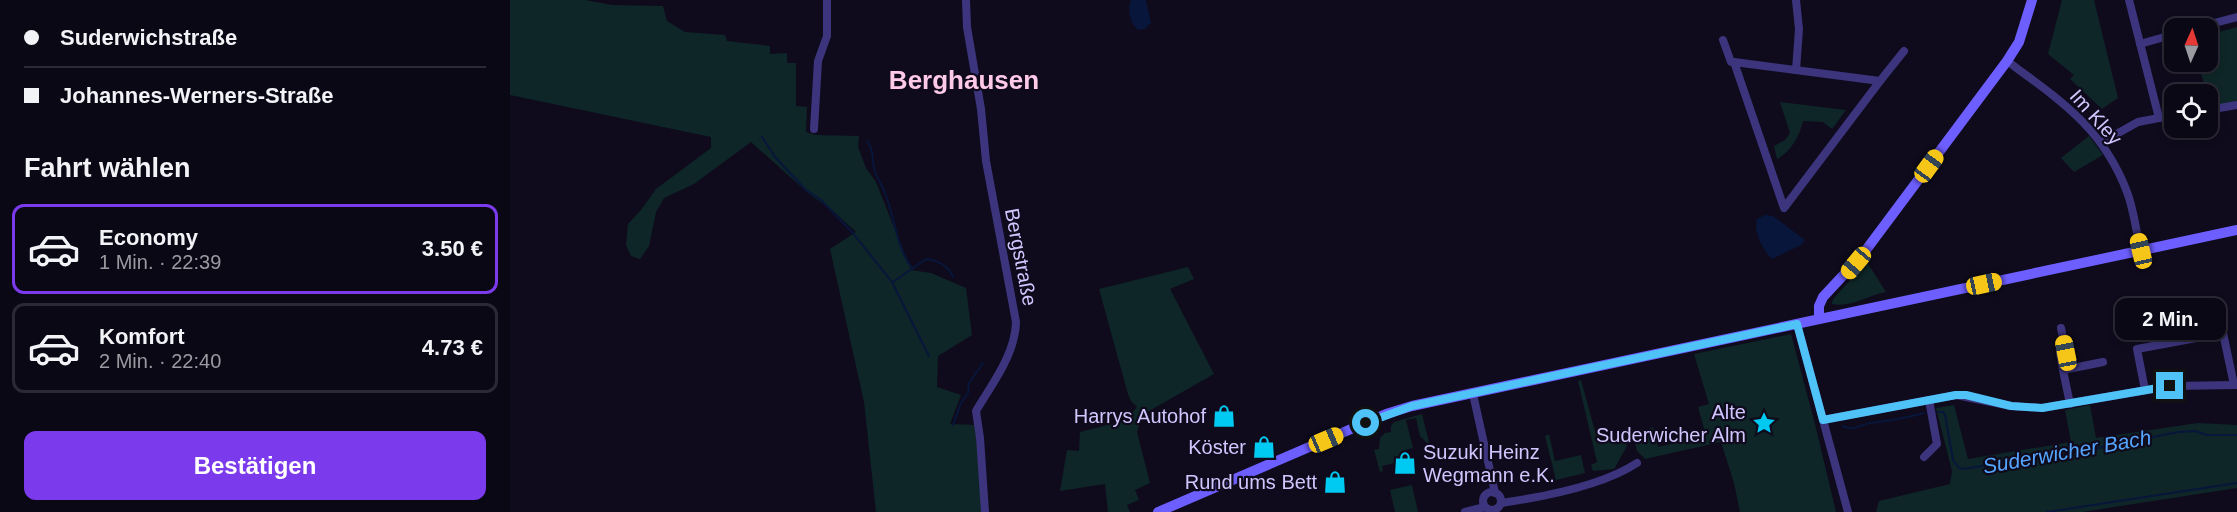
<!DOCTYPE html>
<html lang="de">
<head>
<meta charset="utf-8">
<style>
  body { margin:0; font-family:Helvetica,sans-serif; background:#14111f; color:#f1f3f6; height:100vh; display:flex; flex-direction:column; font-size:22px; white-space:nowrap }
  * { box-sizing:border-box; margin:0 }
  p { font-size:20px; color:#9a9aa1 }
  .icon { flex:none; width:33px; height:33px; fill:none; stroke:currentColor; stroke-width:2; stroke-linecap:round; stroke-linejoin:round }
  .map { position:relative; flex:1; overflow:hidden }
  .panel { display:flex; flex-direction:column; background:#0b0816; width:510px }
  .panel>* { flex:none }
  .banner { display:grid; align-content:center; height:132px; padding:0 24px; background:#0b0816 }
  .needle { width:39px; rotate:3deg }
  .fabs { position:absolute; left:1654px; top:18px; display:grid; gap:12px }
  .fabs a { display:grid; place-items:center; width:54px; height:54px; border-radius:12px; background:#0b0816; box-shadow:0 3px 9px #0003,0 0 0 2px #2b2935; font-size:30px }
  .end { position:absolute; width:27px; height:27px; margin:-14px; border:8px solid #4fc3f7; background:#111; box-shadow:0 0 0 3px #111 }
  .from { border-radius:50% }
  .bubble { position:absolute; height:42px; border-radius:12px; background:#0b0816; box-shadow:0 3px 9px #0003,0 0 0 2px #2b2935; font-size:20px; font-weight:700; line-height:42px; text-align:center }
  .car { position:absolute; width:18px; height:36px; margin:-18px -9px; border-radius:8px; box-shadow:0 0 4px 2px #0007; background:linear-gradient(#f5c518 24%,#345 0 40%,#f5c518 0 76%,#345 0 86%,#f5c518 0) }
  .banner b { display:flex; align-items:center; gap:21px; height:57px; font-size:22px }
  .banner b+b { border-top:2px solid #2b2935 }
  .banner i { width:15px; height:15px; background:#f1f3f6 }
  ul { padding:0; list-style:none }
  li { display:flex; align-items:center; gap:18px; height:90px; margin:0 12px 9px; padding:0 12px; border:3px solid #2b2935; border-radius:12px }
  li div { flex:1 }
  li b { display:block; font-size:22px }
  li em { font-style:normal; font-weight:700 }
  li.on { border-color:#7c3aed }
  li>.icon { width:54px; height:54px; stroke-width:1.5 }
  h2 { padding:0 24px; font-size:27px; line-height:72px }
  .button { display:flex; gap:12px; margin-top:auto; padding:12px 24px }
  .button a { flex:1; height:69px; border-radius:12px; background:#7c3aed; color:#fff; font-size:24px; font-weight:700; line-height:69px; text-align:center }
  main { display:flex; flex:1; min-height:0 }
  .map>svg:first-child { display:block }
  .green { fill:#0e2627 }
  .water { fill:#07163a }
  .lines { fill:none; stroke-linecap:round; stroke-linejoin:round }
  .stream { stroke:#07163a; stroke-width:2 }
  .street { stroke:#3c357d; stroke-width:8 }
  .secondary { stroke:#6d5eff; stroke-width:10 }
  .route { stroke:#4fc3f7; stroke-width:8 }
  .labels { text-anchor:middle; stroke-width:4.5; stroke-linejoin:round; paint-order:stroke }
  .street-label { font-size:20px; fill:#d1c7ff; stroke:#0f0b1d }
  .poi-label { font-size:20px; fill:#d1c7ff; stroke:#0f0b1d; text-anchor:end }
  .water-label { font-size:21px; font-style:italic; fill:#55a5ff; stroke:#0f0b1d }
  .district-label { font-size:26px; font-weight:bold; fill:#ffc9e8; stroke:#0f0b1d }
</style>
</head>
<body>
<main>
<section class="panel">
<div class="banner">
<b><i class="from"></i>Suderwichstraße</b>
<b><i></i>Johannes-Werners-Straße</b>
</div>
<h2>Fahrt wählen</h2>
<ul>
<li class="on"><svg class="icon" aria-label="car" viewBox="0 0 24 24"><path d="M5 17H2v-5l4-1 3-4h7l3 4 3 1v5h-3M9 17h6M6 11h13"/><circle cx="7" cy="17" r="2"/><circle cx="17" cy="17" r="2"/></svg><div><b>Economy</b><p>1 Min. · 22:39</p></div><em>3.50 €</em></li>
<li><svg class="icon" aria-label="car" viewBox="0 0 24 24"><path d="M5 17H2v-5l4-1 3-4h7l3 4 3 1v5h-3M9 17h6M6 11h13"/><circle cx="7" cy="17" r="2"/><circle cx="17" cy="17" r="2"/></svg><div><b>Komfort</b><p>2 Min. · 22:40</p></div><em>4.73 €</em></li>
</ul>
<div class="button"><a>Bestätigen</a></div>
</section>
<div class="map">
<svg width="1727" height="512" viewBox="0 0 1727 512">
  <rect width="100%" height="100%" fill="#0f0b1d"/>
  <g class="green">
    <path d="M0,0H75L102,5L153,6L157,21L175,32L215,35L217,41L260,46V54L277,53V63H286V106L297,107L296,132L306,135L349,136L348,147L356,168L366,182L401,270L421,273L456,288L462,335L428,356L427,387L451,395L440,424L465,425L472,512H366L354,402L320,249L346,232L322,210L298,193L241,142L184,184L154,198L146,212L139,246L130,259L121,256L116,245L118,224L131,210L146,189L201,148V137L0,95Z"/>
    <path d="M1552,0H1584L1608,98L1592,109L1560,79L1564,75L1538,54Z"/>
    <path d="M1727,27V102L1700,106L1688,62H1698V35Z"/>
    <path d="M1270,102L1336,110L1322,129L1313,122L1293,121C1290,135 1281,152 1267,159L1264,146L1275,140L1280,133Z"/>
    <path d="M1579,136L1593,155L1564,172L1551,158Z"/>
    <path d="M1357,262L1376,292C1359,295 1340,308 1322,304L1323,299Z"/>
    <path d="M678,267L684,279L660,289L704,374L632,415L627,432L640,483L625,490L629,500L617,505L620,512H598L595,484L550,491L557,450L569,451L570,432C590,426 615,424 627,407L621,401L618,394L589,289Z"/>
    <path d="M1281,334L1305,424L1326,512H1230L1224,483L1211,442L1135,459L1127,451L1123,434L1143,427L1148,447L1196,436L1188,407L1199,404L1184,354Z"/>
    <path d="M1071,380L1088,442L1115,435L1117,446L1104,469L1083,471L1081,465L1087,462L1068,381Z"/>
    <path d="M1444,405L1458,459L1561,442L1555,410L1580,405L1586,438L1688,423L1727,425V488L1572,512H1366L1369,501L1440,484L1442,471L1426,408Z"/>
    <path d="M912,414L920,446L910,436L906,418L896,420L903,448L895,450L897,460L872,466L873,471L870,472L864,450L869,449L870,438L875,433L881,432V426L884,422Z"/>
    <path d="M1039,434L1045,461L1071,455L1075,473L1046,480L1035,436Z"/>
    <path d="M902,485L908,512H885L880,490Z"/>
  </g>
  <g class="water">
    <path d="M621,0H636L641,23L635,29L629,30C620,25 617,9 621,0Z"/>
    <path d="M1255,215L1263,216L1295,240L1291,245L1262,259C1253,251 1243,231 1247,219Z"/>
  </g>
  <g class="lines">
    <g class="stream">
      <path d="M252,137L265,157L296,190L311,200L342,232L382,282L419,356"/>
      <path d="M357,141C365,152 361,160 365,172C368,180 373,186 375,193C385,218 386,247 402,268"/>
      <path d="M383,282L416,259C429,261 438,265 443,277"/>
      <path d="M1428,412H1433L1435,415L1443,460L1449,468L1454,469L1517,458L1558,454L1668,432L1686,431L1696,435H1727"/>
      <path d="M443,425L451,403L458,393L459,383L473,363"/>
      <path d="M1333,426C1344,432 1350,424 1361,423C1381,420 1393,419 1414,413"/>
      <path d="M1537,512L1727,483"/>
    </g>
    <g class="street">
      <path d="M456,0L457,27L471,109L476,161L506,322C505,355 482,384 466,411L470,438L475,512"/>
      <path d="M1286,0L1289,29L1286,70"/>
      <path d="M1619,0L1649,118L1665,115"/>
      <path d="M1685,28L1727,17"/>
      <path d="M1213,40L1221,62H1224"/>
      <path d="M1630,44L1665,34"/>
      <path d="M1497,61C1550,100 1593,128 1617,192C1624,210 1626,232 1631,251"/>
      <path d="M1224,62L1370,81L1274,208Z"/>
      <path d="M1370,81L1394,51"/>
      <path d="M1698,110L1727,105"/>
      <path d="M304,129L308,61L317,36V0"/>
      <path d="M1592,142L1628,122L1649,118"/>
      <path d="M1287,324L1338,512"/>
      <path d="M1551,328L1556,353L1550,354L1553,370"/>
      <path d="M1635,390L1627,349L1713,333L1724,385"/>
      <path d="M963,394L985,493"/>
      <path d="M1560,404L1553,370L1593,362"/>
      <path d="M1313,420L1446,395L1501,406L1532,408L1660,386L1727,385"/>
      <path d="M1414,457L1427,444L1419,400"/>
      <circle cx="982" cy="501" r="9"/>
      <path d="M991,503C1033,497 1092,486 1127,463"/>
      <path d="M955,512L975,507"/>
    </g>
    <g class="secondary">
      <path d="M1309,319V306L1313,297L1353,254L1497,61L1509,42L1522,0"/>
      <path d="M648,512L876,414L902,406L1727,230"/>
    </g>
  </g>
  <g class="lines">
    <path class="route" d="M856,423L902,406L1287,324L1313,420L1446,395H1456L1501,406L1532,408L1660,386"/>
  </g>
  <defs>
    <g id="shop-bare" transform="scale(1.8)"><path d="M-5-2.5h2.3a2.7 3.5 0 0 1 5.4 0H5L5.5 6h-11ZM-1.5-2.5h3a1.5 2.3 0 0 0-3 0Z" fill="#00caf2" stroke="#0f0b1d" stroke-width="2.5" paint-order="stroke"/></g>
    <g id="sight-bare" transform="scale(1.8)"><path d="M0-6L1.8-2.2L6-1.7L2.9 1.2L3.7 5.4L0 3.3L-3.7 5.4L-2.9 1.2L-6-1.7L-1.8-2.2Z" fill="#00caf2" stroke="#0f0b1d" stroke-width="2.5" paint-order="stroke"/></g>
  </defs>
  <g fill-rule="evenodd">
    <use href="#shop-bare" x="714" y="416"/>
    <use href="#sight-bare" x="1254" y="423"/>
    <use href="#shop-bare" x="754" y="447"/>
    <use href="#shop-bare" x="895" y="463"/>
    <use href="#shop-bare" x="825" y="482"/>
  </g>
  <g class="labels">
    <g class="street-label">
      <text transform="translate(1586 117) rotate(48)" y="7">Im Kley</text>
      <text transform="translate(511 257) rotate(79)" y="7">Bergstraße</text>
    </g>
    <g class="poi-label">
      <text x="1236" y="419">Alte<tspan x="1236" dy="23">Suderwicher Alm</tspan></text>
      <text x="696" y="423">Harrys Autohof</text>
      <text x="736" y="454">Köster</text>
      <text x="913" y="459" text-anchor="start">Suzuki Heinz<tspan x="913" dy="23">Wegmann e.K.</tspan></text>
      <text x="807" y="489">Rund ums Bett</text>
    </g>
    <g class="water-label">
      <text transform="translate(1557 452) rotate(-10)" y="7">Suderwicher Bach</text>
    </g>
    <g class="district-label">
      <text x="454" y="89">Berghausen</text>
    </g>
  </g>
</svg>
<div class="fabs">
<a><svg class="needle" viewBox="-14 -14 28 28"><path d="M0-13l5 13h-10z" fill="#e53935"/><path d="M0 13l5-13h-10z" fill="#9a9aa1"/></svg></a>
<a><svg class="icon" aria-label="locate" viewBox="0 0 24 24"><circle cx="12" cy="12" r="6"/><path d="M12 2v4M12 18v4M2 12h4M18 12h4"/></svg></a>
</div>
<i class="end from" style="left:856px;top:423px"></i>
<i class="end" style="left:1660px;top:386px"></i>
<div class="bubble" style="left:1605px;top:298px;width:111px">2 Min.</div>
<i class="car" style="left:1419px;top:166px;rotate:36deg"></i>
<i class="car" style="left:1631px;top:251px;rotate:347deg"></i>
<i class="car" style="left:1346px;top:263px;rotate:220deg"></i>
<i class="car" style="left:1474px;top:284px;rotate:78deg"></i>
<i class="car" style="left:1556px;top:353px;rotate:349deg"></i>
<i class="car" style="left:816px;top:440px;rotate:67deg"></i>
</div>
</main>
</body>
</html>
